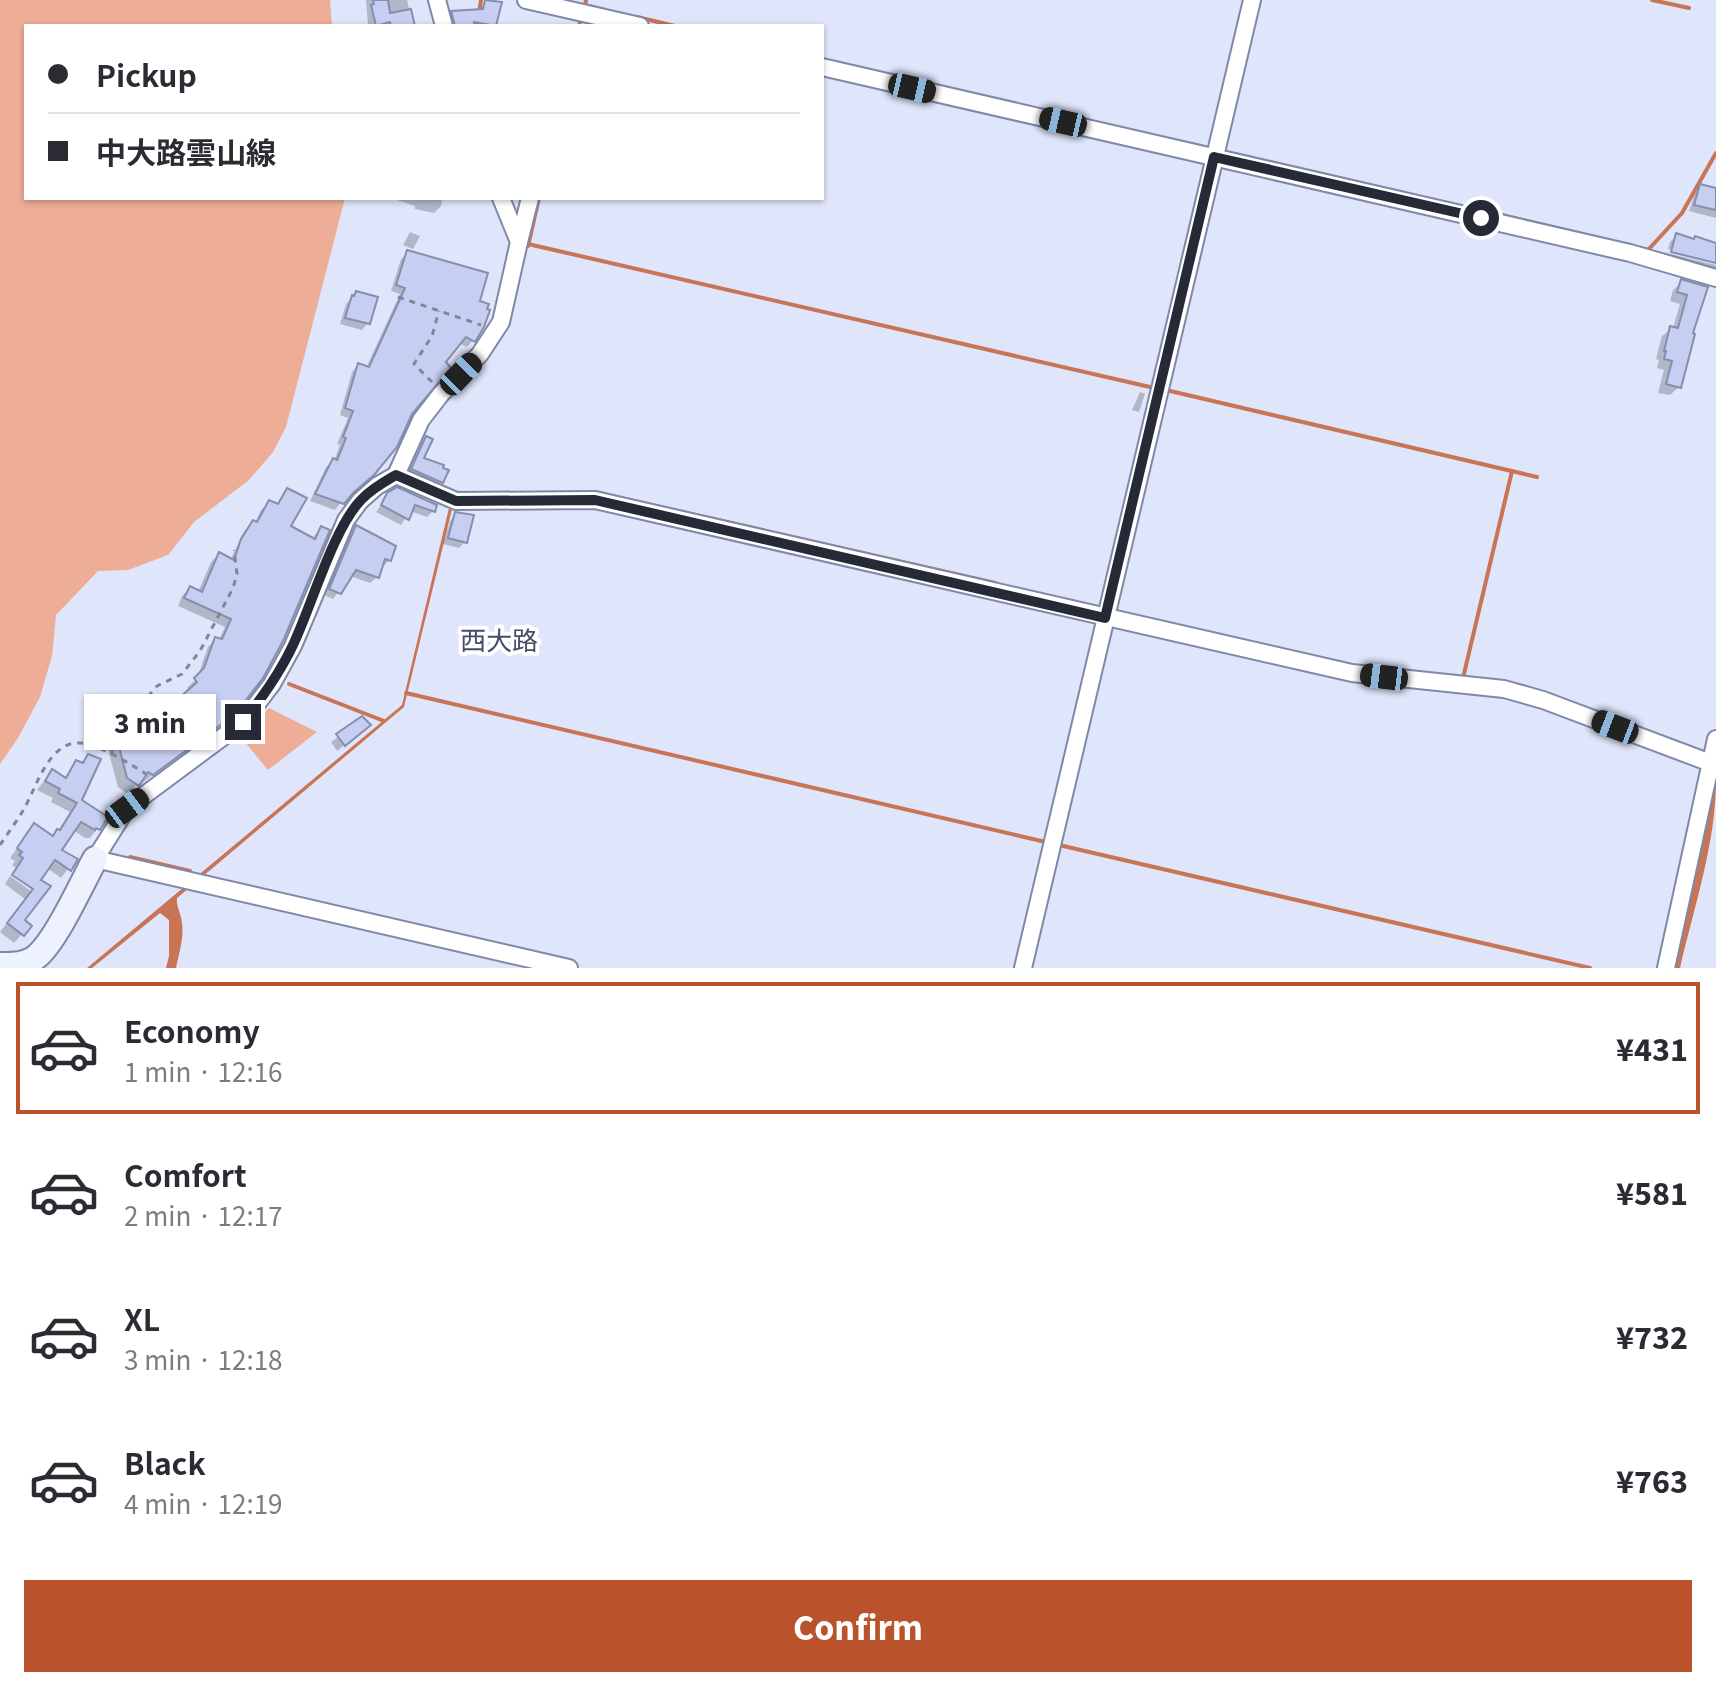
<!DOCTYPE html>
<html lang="en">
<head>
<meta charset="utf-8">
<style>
  body { margin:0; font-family:Georgia,"Noto Sans JP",serif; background:#f7f7f7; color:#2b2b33; height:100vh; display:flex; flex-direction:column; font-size:30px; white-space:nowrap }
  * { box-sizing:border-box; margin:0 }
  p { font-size:26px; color:#7c7c81 }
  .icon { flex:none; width:44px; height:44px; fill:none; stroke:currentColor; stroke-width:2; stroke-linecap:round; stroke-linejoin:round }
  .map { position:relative; height:968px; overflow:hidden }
  .details { display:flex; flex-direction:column; background:#fff; flex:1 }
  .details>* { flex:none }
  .top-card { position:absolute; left:24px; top:24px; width:800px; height:176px; border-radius:0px; box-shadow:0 2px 6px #0004; display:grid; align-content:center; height:176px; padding:0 24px; background:#fff }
  .end { position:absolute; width:36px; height:36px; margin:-18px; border:10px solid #262936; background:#fff; box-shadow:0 0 0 4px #fff }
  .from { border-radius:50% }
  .bubble { position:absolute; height:56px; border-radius:0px; background:#fff; box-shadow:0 2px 6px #0004; font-size:26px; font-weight:800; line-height:56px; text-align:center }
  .car { position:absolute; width:24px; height:48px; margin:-24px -12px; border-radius:10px; box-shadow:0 0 6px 2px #0007; background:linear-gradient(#222 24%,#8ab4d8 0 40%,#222 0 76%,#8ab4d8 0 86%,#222 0) }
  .top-card b { display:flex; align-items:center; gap:28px; height:76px; font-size:30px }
  .top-card b+b { border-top:2px solid #e1e1e2 }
  .top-card i { width:20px; height:20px; background:#2b2b33 }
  ul { padding:14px 0 0; list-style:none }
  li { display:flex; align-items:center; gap:24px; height:132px; margin:0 16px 12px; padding:0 8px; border:4px solid transparent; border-radius:0px }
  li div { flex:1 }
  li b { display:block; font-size:30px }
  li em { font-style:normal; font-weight:800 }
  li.selected { border-color:#ba532b }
  li>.icon { width:72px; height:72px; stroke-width:1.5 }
  .button { display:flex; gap:16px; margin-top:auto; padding:16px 24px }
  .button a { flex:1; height:92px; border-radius:0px; background:#ba532b; color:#fff; font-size:32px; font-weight:800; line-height:92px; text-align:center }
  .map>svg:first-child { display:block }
  .green { fill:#eead96 }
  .water { fill:#c97455 }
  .shadow { fill:#0003 }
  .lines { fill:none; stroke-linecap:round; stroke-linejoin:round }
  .stream { stroke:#c97455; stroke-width:4 }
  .building { fill:#c6cff1; stroke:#868eae; stroke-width:2 }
  .street-casing { stroke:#8088a8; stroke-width:20 }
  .secondary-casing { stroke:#8088a8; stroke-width:28 }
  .path { stroke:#818697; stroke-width:3; stroke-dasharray:6 6; stroke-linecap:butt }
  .street { stroke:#fff; stroke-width:16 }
  .secondary { stroke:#eef2ff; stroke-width:24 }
  .route { stroke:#262936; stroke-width:10 }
  .labels { text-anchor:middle; stroke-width:8; stroke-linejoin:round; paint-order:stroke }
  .quarter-label { font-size:26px; fill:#454b68; stroke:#fff }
</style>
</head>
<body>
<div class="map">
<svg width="1716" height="968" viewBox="0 0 1716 968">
  <rect width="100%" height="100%" fill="#dfe5fa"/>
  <g class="green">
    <path d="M0,0H330L332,26H26V198H345L286,427L273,452L249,480L194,522L168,555L128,570L98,571L56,615L52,656L40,697L18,738L0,764Z"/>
    <path d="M269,708L317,732L268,770L240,736Z"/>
  </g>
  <g class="water">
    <path d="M449,508L452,509L404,707L177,898C176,907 181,913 182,923C184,938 179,953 176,968H166L169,956V920L160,913L92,968H87L402,705Z"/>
    <path d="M1716,780C1716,843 1694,907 1680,968H1672Z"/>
  </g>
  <g class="shadow">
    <path d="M366,0H407L413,26H368Z"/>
    <path d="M487,0L499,3L494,26H447L445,19L452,13L478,11Z"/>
    <path d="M1701,186L1716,190V218L1689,211L1695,193Z"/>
    <path d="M391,198H442L441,206L434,213L415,209V206Z"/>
    <path d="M410,232L420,236L413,249L403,245Z"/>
    <path d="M1676,236L1716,244V261L1668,249L1670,242Z"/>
    <path d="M408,253L478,302L473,340L467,347L459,343L411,412L335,510L310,501L326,467L334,461L340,445L337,444L348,418L340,415L352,372L358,365L366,368L400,294L391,291L401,259Z"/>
    <path d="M1667,253L1716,265V268L1714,270L1666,258Z"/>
    <path d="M1682,282L1705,288L1690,335L1679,387L1670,395L1658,393L1664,370L1657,368L1659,360L1656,359L1662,336L1673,328L1680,304L1670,301L1673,290Z"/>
    <path d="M357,293L368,323L362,330L340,324L346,304Z"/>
    <path d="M1140,392L1145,394L1139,412L1132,410Z"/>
    <path d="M426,438L421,459L441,482L436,488L407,475L421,444Z"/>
    <path d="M287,490L289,527L312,539L321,528L234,713L142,783L139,781L128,794L118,787L108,750L125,732L131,737L144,722L182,737L163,719H160L190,691L187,688L197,678L208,647L216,639L219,640L225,627L178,606L182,596L190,588L198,592L211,562L219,554L230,560L245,530L255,523L261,510L270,502L276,505Z"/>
    <path d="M389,494L433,511L427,517L410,511L401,525L376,512Z"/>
    <path d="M456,514L465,542L459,548L443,544L450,521Z"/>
    <path d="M356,528L389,560L383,567L381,566L377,577L370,583L350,576L333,599L324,595L350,534Z"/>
    <path d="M362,719V731L337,751L331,742Z"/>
    <path d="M88,756L98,760L79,800L106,818L90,838H85L73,830L59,851L75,860L61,878L47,868L39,880L48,887L22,920L29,926L14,943L0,932L25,899L5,884L10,876L34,893V888L12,873L16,868L12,865L15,861L10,858L34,825L52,837L57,832L70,812L51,802L53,798L37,790L52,771L64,778L76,763L80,764Z"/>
  </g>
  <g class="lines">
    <g class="stream">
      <path d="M586,0L585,5L605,10"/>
      <path d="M1652,0L1689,8"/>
      <path d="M637,17L675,26"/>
      <path d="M477,26L481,0"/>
      <path d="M579,26L580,22"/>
      <path d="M1494,213L1648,250L1682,213L1716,153"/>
      <path d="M528,244L1150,387"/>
      <path d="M528,246L539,198"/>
      <path d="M1166,390L1537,477"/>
      <path d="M594,492L995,583"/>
      <path d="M1463,678L1512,471"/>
      <path d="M289,684L384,721"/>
      <path d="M406,693L1050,843"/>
      <path d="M1059,845L1590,968"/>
      <path d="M130,857L190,871"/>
    </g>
  </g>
  <g class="building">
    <path d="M373,0H388L390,13L411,9L415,26H391L390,22L376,26L371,5L374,4Z"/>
    <path d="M485,0L502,2L496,26L474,22V26H455L451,11L483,9Z"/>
    <path d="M1700,184L1716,188V210L1694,205Z"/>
    <path d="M1676,233L1694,239L1695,236L1716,243V263L1671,252Z"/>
    <path d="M407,250L488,273L480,301L489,304L487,309L490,310L484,327L475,342L466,337L446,362L451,368L412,414L397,447L374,475L353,493L344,504L315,494L333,458L337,460L346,438L343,437L353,411L345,408L358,363L369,367L405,288L396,285Z"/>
    <path d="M1681,279L1708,287L1693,333L1695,334L1681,388L1666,384L1672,361L1664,359L1666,351H1664L1670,326L1678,328L1687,295L1677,292Z"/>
    <path d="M356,291L378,297L370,324L345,318L352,295L354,296Z"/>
    <path d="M426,436L433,439L424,458L444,465L443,468L449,470L443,483L411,469Z"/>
    <path d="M397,487L437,505L435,512L415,505L409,520L381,505L387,493Z"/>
    <path d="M287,488L307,498L291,526L315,539L321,526L330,530L283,641L263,678L235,714L200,740L168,708L197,682L194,678L204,668L215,637L222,639L231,619L184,598L190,586L202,592L219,552L234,560L241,539L253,520L257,522L269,500L278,504Z"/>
    <path d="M455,512L474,515L467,543L448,538Z"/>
    <path d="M356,525L396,546L391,561L385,559L379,578L356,570L341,594L329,589Z"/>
    <path d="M362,716L371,725L345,746L336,734Z"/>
    <path d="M143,719L150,723L151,720L195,744L153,775L148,772L139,786L127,778L117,739L125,729L134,736Z"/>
    <path d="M88,754L101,759L82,800L108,817L100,830L96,828L95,830L81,822L62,850L78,859L71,871L55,860L41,880L51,886L25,920L32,926L24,936L7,923L33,889L12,875L23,858L19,855L22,852L17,848L34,823L53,836L57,829L60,830L77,803L58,793L60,789L45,781L52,769L66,778L76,760L83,763Z"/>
  </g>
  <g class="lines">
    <g class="street-casing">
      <g id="street">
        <path d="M437,0L444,26"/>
        <path d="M526,0L640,26"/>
        <path d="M822,67L1630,253L1716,278"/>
        <path d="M501,198L519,242L501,322L480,354L441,394L421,420L396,475L377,486L360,501L346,520L293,646L272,684L243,722L127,808L95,859L569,968"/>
        <path d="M519,242L530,198"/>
        <path d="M396,475L456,501L595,500L1352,673L1504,689L1543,700L1716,765"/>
        <path d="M1023,968L1252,0"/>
        <path d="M1666,968L1716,739"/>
      </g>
    </g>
    <g class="secondary-casing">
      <path id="secondary" d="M0,965C13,965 26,965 36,957C56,941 82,883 95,859"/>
    </g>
    <g class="path">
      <path d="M398,297L481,325"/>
      <path d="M432,382L414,364L432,336L439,311"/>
      <path d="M112,755V738L157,686L182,674L200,651L233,588L237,574L234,550"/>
      <path d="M0,845C8,833 17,821 24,809C36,788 48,744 77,743C96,742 130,764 146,774"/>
    </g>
    <use href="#street" class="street"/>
    <use href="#secondary" class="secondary"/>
  </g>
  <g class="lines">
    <path class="route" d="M243,722C262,698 280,673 293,645C312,605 333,529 361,500C371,489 384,482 396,475L456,501L595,500L1105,618L1214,157L1481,218"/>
  </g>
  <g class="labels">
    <g class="quarter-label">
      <text x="499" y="650">西大路</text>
    </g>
  </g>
</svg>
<i class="end from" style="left:1481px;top:218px"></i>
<i class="end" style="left:243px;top:722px"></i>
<div class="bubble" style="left:84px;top:694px;width:132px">3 min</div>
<i class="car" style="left:912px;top:88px;rotate:103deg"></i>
<i class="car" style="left:1063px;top:122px;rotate:283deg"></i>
<i class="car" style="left:461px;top:374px;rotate:44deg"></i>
<i class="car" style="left:1384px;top:677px;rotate:277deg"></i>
<i class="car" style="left:1615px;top:727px;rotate:291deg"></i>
<i class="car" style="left:127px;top:808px;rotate:53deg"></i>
<div class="top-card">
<b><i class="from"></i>Pickup</b>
<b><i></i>中大路雲山線</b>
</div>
</div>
<section class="details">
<ul>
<li class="selected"><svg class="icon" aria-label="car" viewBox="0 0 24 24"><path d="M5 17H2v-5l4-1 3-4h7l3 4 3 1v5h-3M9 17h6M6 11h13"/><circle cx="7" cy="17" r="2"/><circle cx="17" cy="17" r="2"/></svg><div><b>Economy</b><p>1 min · 12:16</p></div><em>¥431</em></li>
<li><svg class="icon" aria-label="car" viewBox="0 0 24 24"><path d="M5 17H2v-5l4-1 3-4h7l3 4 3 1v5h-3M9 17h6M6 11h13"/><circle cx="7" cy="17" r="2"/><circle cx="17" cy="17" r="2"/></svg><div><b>Comfort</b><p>2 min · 12:17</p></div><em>¥581</em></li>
<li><svg class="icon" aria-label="car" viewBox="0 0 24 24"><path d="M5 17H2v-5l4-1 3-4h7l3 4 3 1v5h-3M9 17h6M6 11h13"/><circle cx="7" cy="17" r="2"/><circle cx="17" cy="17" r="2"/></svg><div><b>XL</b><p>3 min · 12:18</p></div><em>¥732</em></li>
<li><svg class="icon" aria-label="car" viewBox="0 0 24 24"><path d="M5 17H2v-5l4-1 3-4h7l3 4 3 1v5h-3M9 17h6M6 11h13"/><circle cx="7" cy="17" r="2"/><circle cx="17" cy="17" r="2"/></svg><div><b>Black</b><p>4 min · 12:19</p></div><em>¥763</em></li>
</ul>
<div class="button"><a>Confirm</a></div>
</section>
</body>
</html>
